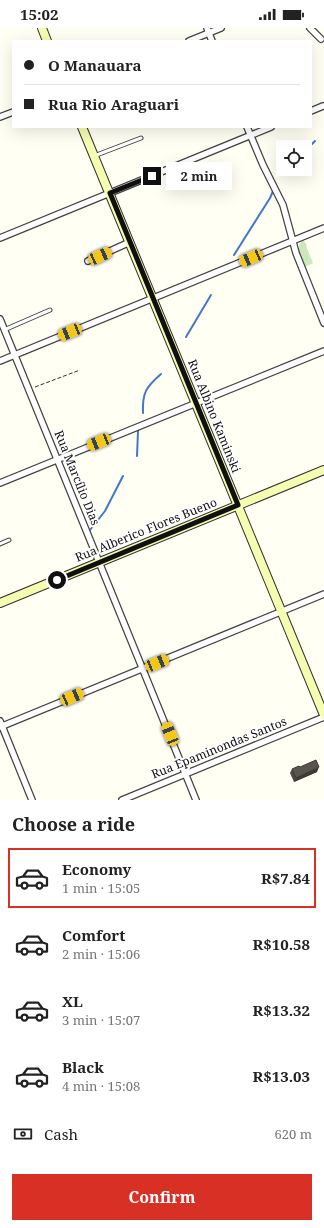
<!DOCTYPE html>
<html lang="en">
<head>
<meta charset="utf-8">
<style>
  body { margin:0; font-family:"Noto Serif",serif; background:#f2f2f2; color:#222; height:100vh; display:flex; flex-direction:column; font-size:15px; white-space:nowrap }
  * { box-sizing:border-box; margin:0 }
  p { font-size:13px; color:#767676 }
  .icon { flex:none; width:22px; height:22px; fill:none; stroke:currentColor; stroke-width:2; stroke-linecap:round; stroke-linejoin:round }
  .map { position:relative; height:772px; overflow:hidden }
  .drawer { display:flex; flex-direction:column; background:#fff; flex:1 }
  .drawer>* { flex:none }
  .banner { position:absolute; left:12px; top:12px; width:300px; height:88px; border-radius:0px; box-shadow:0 4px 16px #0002; display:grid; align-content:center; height:88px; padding:0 12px; background:#fff }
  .controls { position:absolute; left:276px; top:112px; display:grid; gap:8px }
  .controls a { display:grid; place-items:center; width:36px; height:36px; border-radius:0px; background:#fff; box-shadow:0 4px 16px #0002; font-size:20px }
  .end { position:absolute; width:18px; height:18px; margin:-9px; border:5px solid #101010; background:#fff; box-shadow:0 0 0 2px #fff }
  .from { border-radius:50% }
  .bubble { position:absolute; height:28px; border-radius:0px; background:#fff; box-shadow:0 4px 16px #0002; font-size:13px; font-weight:700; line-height:28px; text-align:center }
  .car { position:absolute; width:12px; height:24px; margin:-12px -6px; border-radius:5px; box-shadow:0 0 3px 1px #0007; background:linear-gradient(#f5c518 24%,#345 0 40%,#f5c518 0 76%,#345 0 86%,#f5c518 0) }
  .banner b { display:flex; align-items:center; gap:14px; height:38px; font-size:15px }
  .banner b+b { border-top:1px solid #e0e0e0 }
  .banner i { width:10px; height:10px; background:#222 }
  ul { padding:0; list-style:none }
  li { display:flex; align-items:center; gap:12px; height:60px; margin:0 8px 6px; padding:0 4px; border:2px solid transparent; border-radius:0px }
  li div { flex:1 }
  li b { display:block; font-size:15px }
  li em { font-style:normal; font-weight:700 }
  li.active { border-color:#d93025 }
  li>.icon { width:36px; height:36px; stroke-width:1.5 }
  h2 { padding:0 12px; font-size:18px; line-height:48px }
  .pay { display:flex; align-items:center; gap:10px; height:44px; padding:0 12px; font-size:15px }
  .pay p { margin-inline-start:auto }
  .button { display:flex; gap:8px; margin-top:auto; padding:8px 12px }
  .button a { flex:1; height:46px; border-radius:0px; background:#d93025; color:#fff; font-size:16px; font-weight:700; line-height:46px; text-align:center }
  .status { display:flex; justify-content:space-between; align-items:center; height:28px; padding:0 20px; background:#fff; direction:ltr }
  .status svg { height:11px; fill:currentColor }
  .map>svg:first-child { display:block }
  .grass { fill:#cbe9bd }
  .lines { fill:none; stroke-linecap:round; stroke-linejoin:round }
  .stream { stroke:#4277cb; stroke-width:2 }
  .lane-casing { stroke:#434343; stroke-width:5 }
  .street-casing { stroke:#434343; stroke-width:8 }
  .secondary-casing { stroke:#323232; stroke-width:10 }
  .path { stroke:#323232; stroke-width:1; stroke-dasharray:4 2; stroke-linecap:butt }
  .lane { stroke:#fff; stroke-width:3 }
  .street { stroke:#fff; stroke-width:5.5 }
  .secondary { stroke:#f5fdb1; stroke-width:8 }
  .wall { fill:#4d4842 }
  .shaded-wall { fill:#3e3b36 }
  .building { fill:#59544d; stroke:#3e3b36 }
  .route { stroke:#101010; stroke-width:5 }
  .labels { text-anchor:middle; stroke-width:4; stroke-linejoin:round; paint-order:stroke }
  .street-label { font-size:12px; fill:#101010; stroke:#fff }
</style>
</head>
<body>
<div class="status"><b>15:02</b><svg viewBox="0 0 49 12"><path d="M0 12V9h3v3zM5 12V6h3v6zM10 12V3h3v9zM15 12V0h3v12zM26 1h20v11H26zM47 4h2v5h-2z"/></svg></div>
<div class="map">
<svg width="324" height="772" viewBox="0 0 324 772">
  <rect width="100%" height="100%" fill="#fffff4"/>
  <path class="grass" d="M303,212L307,217L306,218L313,235L305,239C301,230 294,219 303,212Z"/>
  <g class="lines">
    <g class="stream">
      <path d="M305,131L308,120L315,113"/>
      <path d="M234,227L270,170L273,163"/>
      <path d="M186,309L211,267"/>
      <path d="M143,385C142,365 146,359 161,346"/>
      <path d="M137,428L138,403"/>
      <path d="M90,502L105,483L123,448"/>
    </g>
    <g class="lane-casing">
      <g id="lane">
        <path d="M94,128L141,110"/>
        <path d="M4,302L50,282"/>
        <path d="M0,516L9,512"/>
      </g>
    </g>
    <g class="street-casing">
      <g id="street">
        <path d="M207,0L212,13"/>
        <path d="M310,0L321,11"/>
        <path d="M189,13L221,0"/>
        <path d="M311,83L323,78"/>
        <path d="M0,89L13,84"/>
        <path d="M247,99L263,137L283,177L296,225L324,295"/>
        <path d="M0,210L271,99"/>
        <path d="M88,233L130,214"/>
        <path d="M0,291L196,772"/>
        <path d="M0,333L324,200"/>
        <path d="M0,455L324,323"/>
        <path d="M0,693L32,772"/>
        <path d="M0,699L324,566"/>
        <path d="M122,772L324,689"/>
      </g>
    </g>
    <g class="secondary-casing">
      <g id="secondary">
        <path d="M42,0L47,13"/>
        <path d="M82,99L324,687"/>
        <path d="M0,575L324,442"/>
      </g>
    </g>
    <path class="path" d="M35,359L80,342"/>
    <use href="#lane" class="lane"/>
    <use href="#street" class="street"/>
    <use href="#secondary" class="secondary"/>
  </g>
  <path class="wall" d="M292,741L317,744L294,754L290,745Z"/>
  <path class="shaded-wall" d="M319,739L317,744L294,754L296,750Z"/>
  <path class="building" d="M316,732L319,739L296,750L292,741L299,738L300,739Z"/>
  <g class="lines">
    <path class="route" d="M57,552L238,477L110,165L152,148"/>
  </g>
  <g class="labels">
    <g class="street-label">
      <text transform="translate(214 388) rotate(68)" y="4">Rua Albino Kaminski</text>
      <text transform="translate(77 450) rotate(68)" y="4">Rua Marcílio Dias</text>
      <text transform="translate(146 502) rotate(-22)" y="4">Rua Alberico Flores Bueno</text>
      <text transform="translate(219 720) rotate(-22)" y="4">Rua Epaminondas Santos</text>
    </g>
  </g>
</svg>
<div class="controls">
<a><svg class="icon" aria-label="locate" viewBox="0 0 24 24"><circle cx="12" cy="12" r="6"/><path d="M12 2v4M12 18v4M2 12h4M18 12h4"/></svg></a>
</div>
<i class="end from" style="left:57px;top:552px"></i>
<i class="end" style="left:152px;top:148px"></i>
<div class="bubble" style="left:166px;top:134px;width:66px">2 min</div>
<i class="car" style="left:100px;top:228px;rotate:66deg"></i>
<i class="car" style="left:251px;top:230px;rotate:247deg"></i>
<i class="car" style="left:70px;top:304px;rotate:248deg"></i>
<i class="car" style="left:99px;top:414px;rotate:248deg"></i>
<i class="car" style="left:157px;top:635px;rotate:68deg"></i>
<i class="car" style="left:72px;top:669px;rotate:67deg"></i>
<i class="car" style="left:170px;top:706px;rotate:338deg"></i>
<div class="banner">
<b><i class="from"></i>O Manauara</b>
<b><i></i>Rua Rio Araguari</b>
</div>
</div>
<section class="drawer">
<h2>Choose a ride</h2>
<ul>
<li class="active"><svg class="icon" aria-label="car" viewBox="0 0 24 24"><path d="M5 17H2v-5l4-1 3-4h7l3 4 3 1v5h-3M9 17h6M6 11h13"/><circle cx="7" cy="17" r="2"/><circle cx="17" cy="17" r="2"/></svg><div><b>Economy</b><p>1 min · 15:05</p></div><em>R$7.84</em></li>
<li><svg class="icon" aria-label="car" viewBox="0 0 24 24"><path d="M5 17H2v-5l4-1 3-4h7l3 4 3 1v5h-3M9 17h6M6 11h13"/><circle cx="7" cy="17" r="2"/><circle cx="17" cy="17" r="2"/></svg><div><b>Comfort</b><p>2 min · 15:06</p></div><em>R$10.58</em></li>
<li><svg class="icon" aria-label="car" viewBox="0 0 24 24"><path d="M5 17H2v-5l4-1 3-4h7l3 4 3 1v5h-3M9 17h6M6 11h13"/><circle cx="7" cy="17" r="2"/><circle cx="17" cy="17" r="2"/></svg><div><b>XL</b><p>3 min · 15:07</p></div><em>R$13.32</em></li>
<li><svg class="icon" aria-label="car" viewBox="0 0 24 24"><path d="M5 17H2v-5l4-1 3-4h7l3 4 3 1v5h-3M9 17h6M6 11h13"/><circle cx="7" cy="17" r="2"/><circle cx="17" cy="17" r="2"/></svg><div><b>Black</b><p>4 min · 15:08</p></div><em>R$13.03</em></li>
</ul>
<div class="pay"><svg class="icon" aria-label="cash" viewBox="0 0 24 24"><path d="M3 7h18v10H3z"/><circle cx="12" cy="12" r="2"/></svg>Cash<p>620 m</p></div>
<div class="button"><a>Confirm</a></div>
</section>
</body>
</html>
